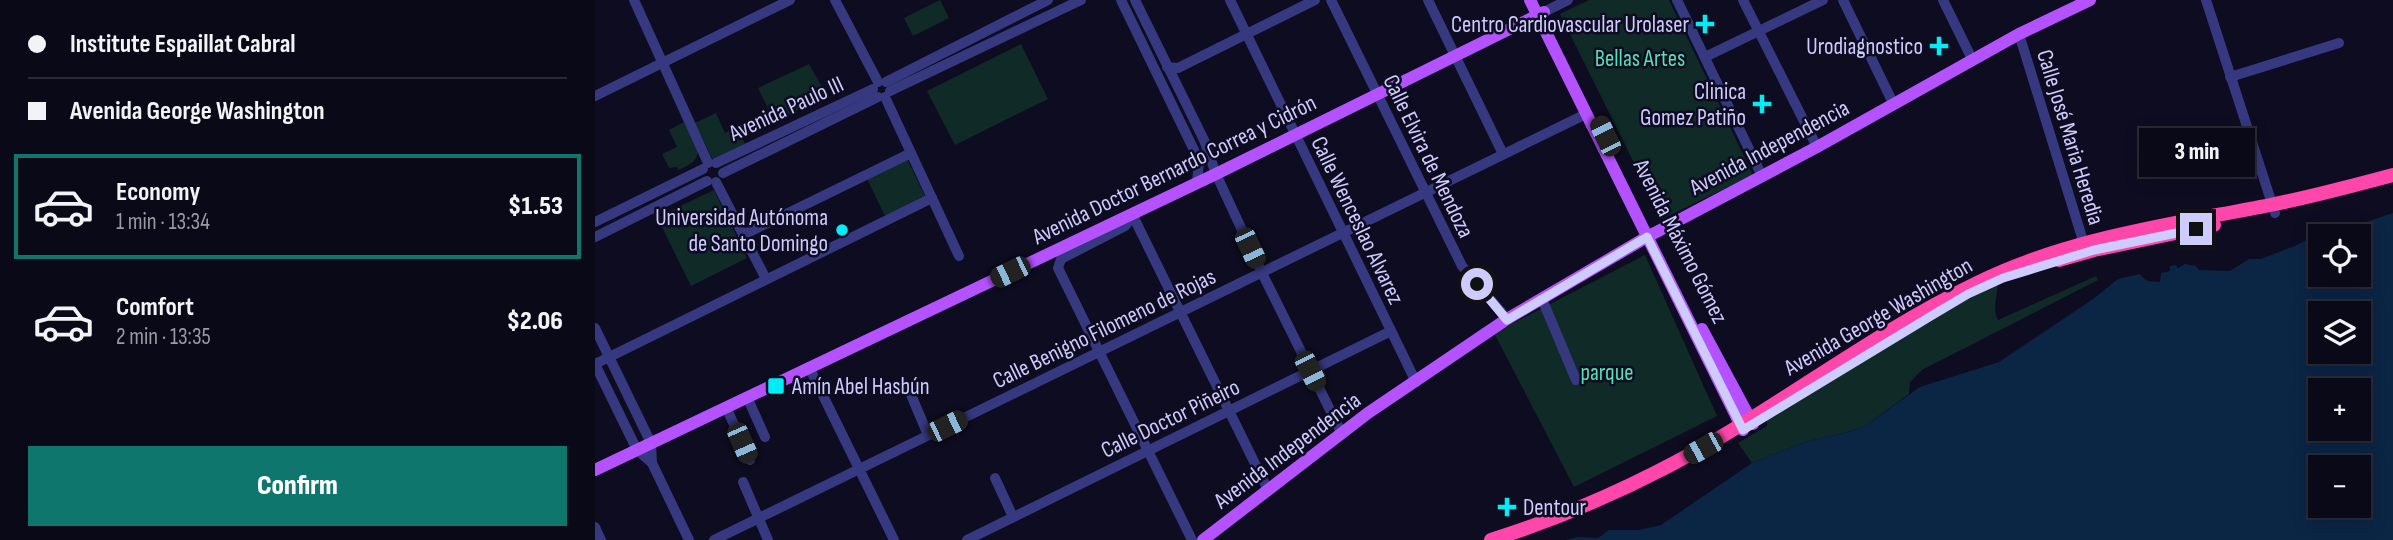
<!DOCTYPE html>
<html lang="en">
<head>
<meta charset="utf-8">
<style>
  body { margin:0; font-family:"Sofia Sans Condensed",sans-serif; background:#131221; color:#f1f3f6; height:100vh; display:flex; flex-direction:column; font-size:26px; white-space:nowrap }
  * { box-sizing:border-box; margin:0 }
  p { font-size:23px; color:#999aa2 }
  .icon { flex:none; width:38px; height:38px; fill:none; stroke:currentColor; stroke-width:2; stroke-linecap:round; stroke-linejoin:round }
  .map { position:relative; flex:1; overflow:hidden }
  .drawer { display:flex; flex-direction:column; background:#0a0918; width:595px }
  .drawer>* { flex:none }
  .hud { display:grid; align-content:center; height:154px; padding:0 28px; background:#0a0918 }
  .buttons { position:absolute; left:1713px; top:224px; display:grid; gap:14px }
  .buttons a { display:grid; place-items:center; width:63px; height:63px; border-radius:0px; background:#0a0918; box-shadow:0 4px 18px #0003,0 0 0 2px #2a2a37; font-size:35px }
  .end { position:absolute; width:32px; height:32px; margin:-16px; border:9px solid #cecbff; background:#111; box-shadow:0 0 0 4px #111 }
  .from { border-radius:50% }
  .bubble { position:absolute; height:49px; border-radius:0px; background:#0a0918; box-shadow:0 4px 18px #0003,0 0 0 2px #2a2a37; font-size:23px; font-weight:800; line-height:49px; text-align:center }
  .car { position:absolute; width:21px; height:42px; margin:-21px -10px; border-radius:9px; box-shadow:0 0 5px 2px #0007; background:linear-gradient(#222 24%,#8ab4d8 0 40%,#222 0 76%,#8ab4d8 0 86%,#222 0) }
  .hud b { display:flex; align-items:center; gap:24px; height:66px; font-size:26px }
  .hud b+b { border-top:2px solid #2a2a37 }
  .hud i { width:18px; height:18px; background:#f1f3f6 }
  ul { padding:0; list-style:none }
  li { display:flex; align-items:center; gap:21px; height:105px; margin:0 14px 10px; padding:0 14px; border:4px solid transparent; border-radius:0px }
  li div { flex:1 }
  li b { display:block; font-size:26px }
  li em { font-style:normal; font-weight:800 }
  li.active { border-color:#0f766e }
  li>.icon { width:63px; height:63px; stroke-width:1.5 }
  .primary-button { display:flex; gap:14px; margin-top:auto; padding:14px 28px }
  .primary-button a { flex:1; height:80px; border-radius:0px; background:#0f766e; color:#fff; font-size:28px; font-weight:800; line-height:80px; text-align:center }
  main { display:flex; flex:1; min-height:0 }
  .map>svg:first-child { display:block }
  .green { fill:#0f2a27 }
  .water { fill:#0b2545; fill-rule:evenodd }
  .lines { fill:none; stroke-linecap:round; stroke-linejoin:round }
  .minor { stroke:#363880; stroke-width:10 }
  .major { stroke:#b452ff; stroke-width:12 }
  .highway { stroke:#ff46aa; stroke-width:14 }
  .route { stroke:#cecbff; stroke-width:9 }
  .poi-dot { fill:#00edf6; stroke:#0e0c20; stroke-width:2.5 }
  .labels { text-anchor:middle; stroke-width:5; stroke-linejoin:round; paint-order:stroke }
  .poi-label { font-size:23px; fill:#cecbff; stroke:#0e0c20; text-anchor:end }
  .park-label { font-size:23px; fill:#56e0b5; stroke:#0e0c20 }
  .street-label { font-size:23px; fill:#cecbff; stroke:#0e0c20 }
</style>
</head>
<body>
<main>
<section class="drawer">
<div class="hud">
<b><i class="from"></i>Institute Espaillat Cabral</b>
<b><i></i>Avenida George Washington</b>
</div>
<ul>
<li class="active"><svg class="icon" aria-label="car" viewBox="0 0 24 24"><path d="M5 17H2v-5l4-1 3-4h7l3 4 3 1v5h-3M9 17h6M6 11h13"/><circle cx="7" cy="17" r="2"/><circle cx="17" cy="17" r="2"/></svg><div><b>Economy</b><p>1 min · 13:34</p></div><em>$1.53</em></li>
<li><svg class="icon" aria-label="car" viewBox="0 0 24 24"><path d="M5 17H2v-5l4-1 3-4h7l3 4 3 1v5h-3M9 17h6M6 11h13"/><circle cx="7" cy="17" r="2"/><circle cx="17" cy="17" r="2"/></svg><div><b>Comfort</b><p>2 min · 13:35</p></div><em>$2.06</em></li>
</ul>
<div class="primary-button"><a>Confirm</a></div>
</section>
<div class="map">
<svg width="1798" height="540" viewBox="0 0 1798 540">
  <rect width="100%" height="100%" fill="#0e0c20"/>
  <g class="green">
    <path d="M345,0L354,18L318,36L309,18Z"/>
    <path d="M994,0H1074L1158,175L1067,219L965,14Z"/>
    <path d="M426,44L453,99L360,145L332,91Z"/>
    <path d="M214,64L232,96L164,129L162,126L167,123L165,117L175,112L163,88Z"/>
    <path d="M121,113L130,133L142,127L150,144L118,160L100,123Z"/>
    <path d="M89,122L103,151C102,163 92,166 83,170L82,167L74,168L67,154L82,147L74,130Z"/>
    <path d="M312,159L331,198L291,218L272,179Z"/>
    <path d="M119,190L152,258L96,286L62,217Z"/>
    <path d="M1050,255L1122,416L979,487L899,333Z"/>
    <path d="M1501,276L1503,280L1327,370L1315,382L1314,394L1270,426L1253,432L1210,442L1157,463L1143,443L1172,426V418L1346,312L1402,282C1404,295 1396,307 1403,320Z"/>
  </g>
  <path class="water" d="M1798,213V540H971L982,537L1003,538L1014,530H1043L1066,525L1157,463L1210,442L1253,432L1270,426L1325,387L1404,362L1498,299L1523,279L1545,274C1552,283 1555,281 1565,282L1566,273L1575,271V266L1581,265L1583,268L1590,264L1601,266L1604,270L1635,271L1654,259H1666L1702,245L1732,229L1738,233ZM1764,236V275H1726V236ZM1764,313V352H1726V313ZM1726,390H1764V429H1726ZM1726,467H1764V506H1726Z"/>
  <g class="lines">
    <g class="minor">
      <path d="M39,0L113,163"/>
      <path d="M240,0L283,82"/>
      <path d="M526,0L599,150L604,163L602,182"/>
      <path d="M540,0L609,140L621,174L667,273L747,434"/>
      <path d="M635,0L821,382"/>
      <path d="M736,0L867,266L912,319"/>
      <path d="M833,0L908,154"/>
      <path d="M1082,0L1167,176"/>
      <path d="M1148,0L1222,147"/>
      <path d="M1248,0L1298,103"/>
      <path d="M1348,0L1377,59"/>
      <path d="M1611,0L1680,213"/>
      <path d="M949,12L973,0"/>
      <path d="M1424,34L1490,247"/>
      <path d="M1110,57L1228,0"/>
      <path d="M572,67L583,68L720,0"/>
      <path d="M1635,77L1744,43"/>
      <path d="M291,82L453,0"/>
      <path d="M295,91L486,0"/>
      <path d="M0,96L195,0"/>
      <path d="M290,97L364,256"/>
      <path d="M121,163L278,89"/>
      <path d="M128,173L283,97"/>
      <path d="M121,182L171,279"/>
      <path d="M537,214L673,490"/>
      <path d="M535,215V220L530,226L466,259L463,268L597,540"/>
      <path d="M0,222L108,169"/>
      <path d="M148,235L316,153"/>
      <path d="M0,237L112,181"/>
      <path d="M947,299L981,380"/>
      <path d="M0,328L56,443L57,463"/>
      <path d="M0,364L337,198"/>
      <path d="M0,364L42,450L57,463L94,540"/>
      <path d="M214,367L299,540"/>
      <path d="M314,390L333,435"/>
      <path d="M152,397L170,437"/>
      <path d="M131,407L155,460"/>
      <path d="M400,478L418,517"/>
      <path d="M148,482L173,540"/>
      <path d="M0,527L6,540"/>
      <path d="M119,540L991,114"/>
      <path d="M372,540L796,331"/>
    </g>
    <g class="major">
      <path d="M935,0L1148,430"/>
      <path d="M1107,329L1158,424"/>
      <path d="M0,470L621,174L949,12"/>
      <path d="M608,540L773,413L912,319L1052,237L1222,147L1424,34L1495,0"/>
    </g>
    <g class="highway">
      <path d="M1464,260L1499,250L1619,225"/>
      <path d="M896,540C988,511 1072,471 1154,420C1228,374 1301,322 1380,284C1473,238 1574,225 1675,205C1716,197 1757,186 1798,175"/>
    </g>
  </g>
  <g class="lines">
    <path class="route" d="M882,284L912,320L1052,237L1148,430L1336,316L1373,294L1408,278L1499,250L1601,229"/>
  </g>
  <g class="poi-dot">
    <path d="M1106.5 13.5h7v7h7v7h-7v7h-7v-7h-7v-7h7z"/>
    <path d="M1340.5 35.5h7v7h7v7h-7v7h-7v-7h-7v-7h7z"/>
    <path d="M1163.5 93.5h7v7h7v7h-7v7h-7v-7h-7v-7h7z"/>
    <circle cx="247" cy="230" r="7"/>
    <rect x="172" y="377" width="18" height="18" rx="3.5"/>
    <path d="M908.5 496.5h7v7h7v7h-7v7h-7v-7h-7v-7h7z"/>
  </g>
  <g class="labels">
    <g class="poi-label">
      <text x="1094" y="32">Centro Cardiovascular Urolaser</text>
      <text x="1328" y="54">Urodiagnostico</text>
      <text x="1151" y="99">Clinica<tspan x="1151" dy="26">Gomez Patiño</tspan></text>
      <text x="233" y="225">Universidad Autónoma<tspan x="233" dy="26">de Santo Domingo</tspan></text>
      <text x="197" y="394" text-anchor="start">Amín Abel Hasbún</text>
      <text x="928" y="515" text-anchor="start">Dentour</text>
    </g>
    <g class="park-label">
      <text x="1045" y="66">Bellas Artes</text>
      <text x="1012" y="380">parque</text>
    </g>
    <g class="street-label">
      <text transform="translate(191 108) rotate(-25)" y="8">Avenida Paulo III</text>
      <text transform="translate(1476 137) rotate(73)" y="8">Calle José Maria Heredia</text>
      <text transform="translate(1174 147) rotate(-28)" y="8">Avenida Independencia</text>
      <text transform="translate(834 156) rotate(64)" y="8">Calle Elvira de Mendoza</text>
      <text transform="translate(579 169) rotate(-26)" y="8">Avenida Doctor Bernardo Correa y Cidrón</text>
      <text transform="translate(763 220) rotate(64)" y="8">Calle Wenceslao Alvarez</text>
      <text transform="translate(1086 241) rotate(63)" y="8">Avenida Máximo Gómez</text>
      <text transform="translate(1283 316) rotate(-30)" y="8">Avenida George Washington</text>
      <text transform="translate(509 328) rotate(-26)" y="8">Calle Benigno Filomeno de Rojas</text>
      <text transform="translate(575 418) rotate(-26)" y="8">Calle Doctor Piñeiro</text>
      <text transform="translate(692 450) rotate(-37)" y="8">Avenida Independencia</text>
    </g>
  </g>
</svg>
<div class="buttons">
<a><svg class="icon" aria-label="locate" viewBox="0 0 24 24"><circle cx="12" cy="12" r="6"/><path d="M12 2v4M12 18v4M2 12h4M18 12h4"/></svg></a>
<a><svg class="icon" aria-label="layers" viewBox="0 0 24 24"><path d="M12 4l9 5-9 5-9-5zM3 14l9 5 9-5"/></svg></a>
<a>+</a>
<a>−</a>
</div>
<i class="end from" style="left:882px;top:284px"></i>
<i class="end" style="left:1601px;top:229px"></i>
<div class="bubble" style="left:1544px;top:128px;width:116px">3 min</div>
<i class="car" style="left:1010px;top:136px;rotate:334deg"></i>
<i class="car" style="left:655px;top:248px;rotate:155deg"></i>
<i class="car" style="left:415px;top:272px;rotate:244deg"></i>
<i class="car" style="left:715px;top:371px;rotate:153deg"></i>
<i class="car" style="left:352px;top:426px;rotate:64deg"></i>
<i class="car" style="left:147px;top:443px;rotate:156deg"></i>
<i class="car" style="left:1108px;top:448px;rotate:241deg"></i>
</div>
</main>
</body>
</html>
